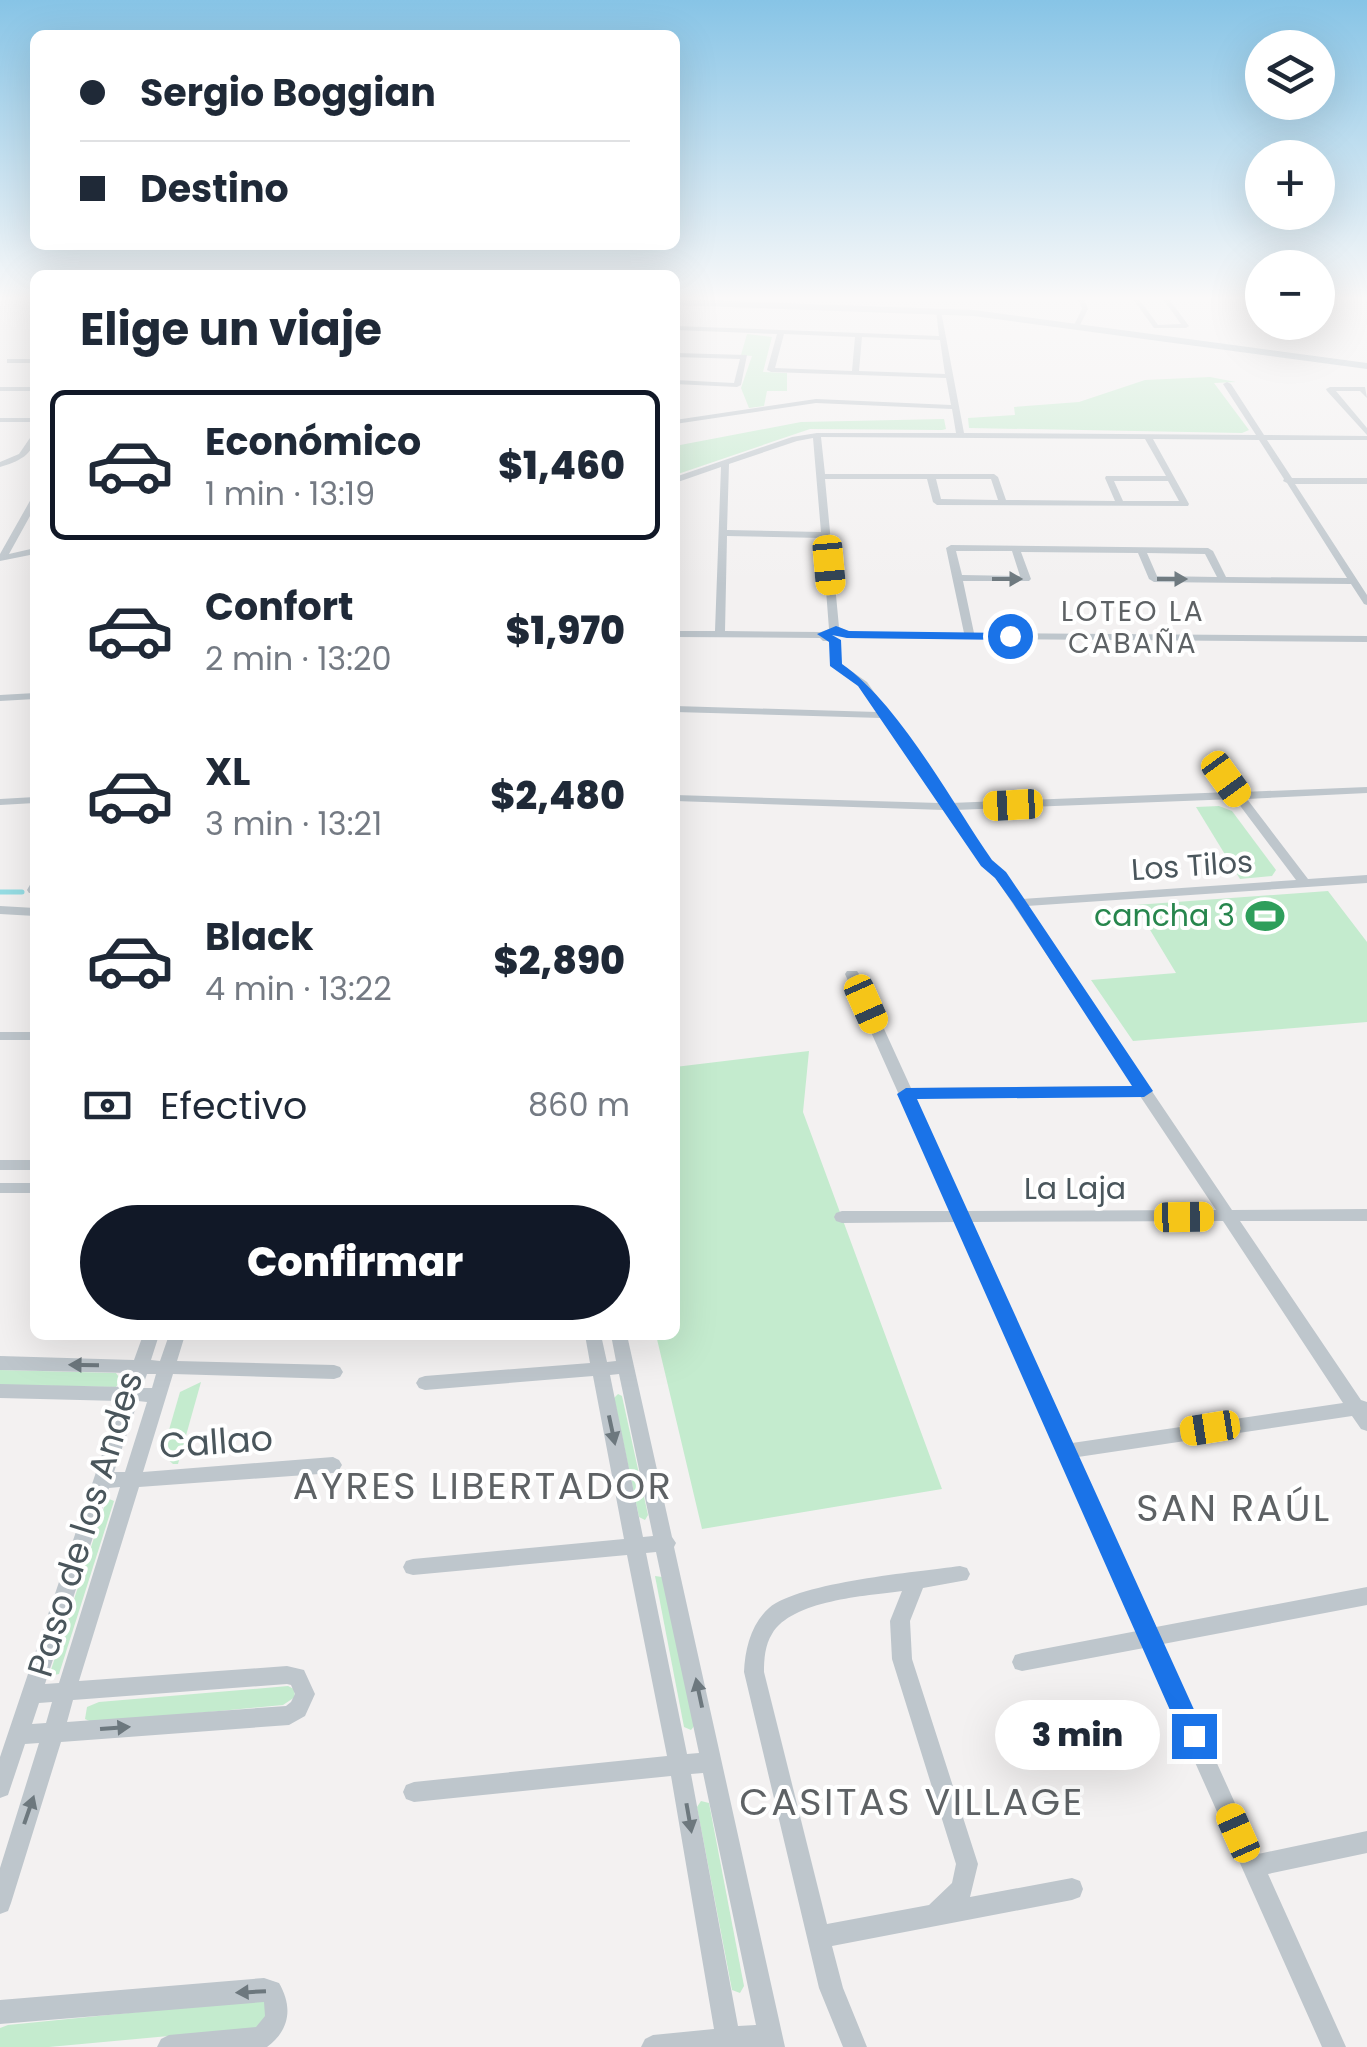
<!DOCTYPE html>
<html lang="es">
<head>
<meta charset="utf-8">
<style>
  body { margin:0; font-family:Poppins,sans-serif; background:#f6f6f7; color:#1f2937; height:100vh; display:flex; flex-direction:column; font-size:38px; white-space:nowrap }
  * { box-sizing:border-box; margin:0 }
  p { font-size:32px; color:#747a83 }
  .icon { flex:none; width:55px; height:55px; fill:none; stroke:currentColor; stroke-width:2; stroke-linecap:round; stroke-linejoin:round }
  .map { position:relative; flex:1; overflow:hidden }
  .panel { position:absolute; left:30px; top:270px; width:650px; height:1070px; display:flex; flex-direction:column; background:#fff; border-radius:15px; box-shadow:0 10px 40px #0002 }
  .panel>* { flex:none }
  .banner { position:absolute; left:30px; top:30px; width:650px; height:220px; border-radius:15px; box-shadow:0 10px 40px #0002; display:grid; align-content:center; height:220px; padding:0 50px; background:#fff }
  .tools { position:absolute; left:1245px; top:30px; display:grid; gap:20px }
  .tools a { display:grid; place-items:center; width:90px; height:90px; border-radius:50%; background:#fff; box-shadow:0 10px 40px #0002; font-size:50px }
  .end { position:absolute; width:45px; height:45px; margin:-22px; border:12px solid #1a73e8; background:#fff; box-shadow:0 0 0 5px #fff }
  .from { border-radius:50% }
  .bubble { position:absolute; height:70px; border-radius:35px; background:#fff; box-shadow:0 10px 40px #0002; font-size:32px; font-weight:800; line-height:70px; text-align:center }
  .car { position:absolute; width:30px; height:60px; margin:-30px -15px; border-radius:12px; box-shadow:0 0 8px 2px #0007; background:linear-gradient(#f5c518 24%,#345 0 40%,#f5c518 0 76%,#345 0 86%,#f5c518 0) }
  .banner b { display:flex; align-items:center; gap:35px; height:95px; font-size:38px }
  .banner b+b { border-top:2px solid #e0e1e3 }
  .banner i { width:25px; height:25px; background:#1f2937 }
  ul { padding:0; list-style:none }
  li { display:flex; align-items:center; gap:30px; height:150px; margin:0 20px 15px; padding:0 30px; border:5px solid transparent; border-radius:15px }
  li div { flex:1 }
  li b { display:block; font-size:38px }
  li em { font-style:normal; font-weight:800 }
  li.on { border-color:#111827 }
  li>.icon { width:90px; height:90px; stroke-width:1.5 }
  h2 { padding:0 50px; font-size:45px; line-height:120px }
  .pay { display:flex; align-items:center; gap:25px; height:110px; padding:0 50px; font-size:38px }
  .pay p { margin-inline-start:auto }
  .button { display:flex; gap:20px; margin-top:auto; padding:20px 50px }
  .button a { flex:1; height:115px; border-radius:60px; background:#111827; color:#fff; font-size:40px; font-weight:800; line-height:115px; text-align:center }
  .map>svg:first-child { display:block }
  .green { fill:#c4ebce }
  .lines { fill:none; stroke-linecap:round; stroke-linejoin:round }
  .stream { stroke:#96dde4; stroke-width:5 }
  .street { fill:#bec6cc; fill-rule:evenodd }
  .secondary { fill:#bec9d0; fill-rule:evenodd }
  .oneway { fill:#6d787e }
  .route { fill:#1a73e8 }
  .labels { text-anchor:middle; stroke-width:8; stroke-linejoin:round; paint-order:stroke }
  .far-neighbourhood-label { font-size:28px; letter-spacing:2.5px; fill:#5e6265; stroke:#fff }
  .street-label { font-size:30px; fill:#4a565c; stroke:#fff }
  .leisure-label { font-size:30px; fill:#27864d; stroke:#fff; text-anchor:end }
  .near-street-label { font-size:35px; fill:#4a565c; stroke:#fff }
  .near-neighbourhood-label { font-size:38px; letter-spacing:2.5px; fill:#5e6265; stroke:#fff }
</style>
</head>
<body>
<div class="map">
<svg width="1367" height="2047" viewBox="0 0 1367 2047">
  <rect width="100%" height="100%" fill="#f3f1f1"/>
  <g class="green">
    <path d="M747,334L772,337L763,372L787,373V391H767L764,406L749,408L741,388L752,356L741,355Z"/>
    <path d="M1210,377L1236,382L1214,383L1249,430L1242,433L969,428L968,418L1015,415L1014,407L1079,402L1145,380Z"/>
    <path d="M944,419L946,429L942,430L810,429L675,475V446L801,422Z"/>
    <path d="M1219,806L1232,811L1276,870L1272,876L1240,879L1196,807Z"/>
    <path d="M1328,891L1367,942V1022L1133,1041L1091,980L1176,973L1135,905Z"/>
    <path d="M809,1051L803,1112L942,1489L702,1529L656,1335H675V1067Z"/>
    <path d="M0,1370L116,1373L121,1380L116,1387L0,1385Z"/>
    <path d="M201,1382L178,1464H173L162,1454L180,1392Z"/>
    <path d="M618,1394L622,1396L648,1515L645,1520L639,1517L614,1398Z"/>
    <path d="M107,1498L114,1501L59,1674L49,1676Z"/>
    <path d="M655,1576L662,1577L695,1725L691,1730L684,1727Z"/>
    <path d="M288,1686L294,1689L295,1697L283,1705L94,1723L85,1719L87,1707L99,1702Z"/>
    <path d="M701,1801L709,1803L744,1986L740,1993L732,1990L697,1807Z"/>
    <path d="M259,2000L265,2002L267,2016L256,2028L49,2047H0V2028L8,2025Z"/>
  </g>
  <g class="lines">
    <path class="stream" d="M0,892H22"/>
    <g class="street">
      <path d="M1078,299H1084L1088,309L1079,327L1076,329L1073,327L1082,309Z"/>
      <path d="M1133,299H1139L1158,325L1181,324L1163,299H1169L1189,326L1186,328H1154Z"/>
      <path d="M936,310L941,311L964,433L1256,435L1223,384L1227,382L1231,384L1264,435L1367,436V440H1267L1292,478H1367V484H1295L1367,595V605L1364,604L1351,584L1154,582L1149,579L1138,553L1021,552L1031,579L1029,581H963L974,633L1367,636V642L847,638L836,633L829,636L840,640L841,664L867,682L951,803L1230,792L1208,763L1214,760L1218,761L1242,792L1367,787V793L1247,799L1308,879L1367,875V883L1027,906L1232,1210L1367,1209V1221H1240L1361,1400L1367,1402V1431L1361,1429L1352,1416L1078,1457L1156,1627L1367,1587V1605L1163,1644L1258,1854L1367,1831V1853L1268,1874L1346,2047H1322L1144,1648L1022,1671L1015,1669L1012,1662L1015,1655L1022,1653L1137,1631L956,1222L842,1223L836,1221L834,1217L836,1213L842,1211H951L845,974L847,971H857L859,974L911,1088L1134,1086L995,877L982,866L944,810L675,801V795L939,803L881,718L675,712V706L877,712L859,686L831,665L830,641H823L820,638L675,637V631H715L721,467L675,483V477L792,437L817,433H956L952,409L816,403L675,424V420L816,399L951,405L946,378L771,372L767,370L777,334L675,330V326L939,336ZM784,334L855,337L852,371L775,368ZM862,337L940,340L945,374L859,371ZM821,437L1145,439L1166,476H1106L1105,478L1115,501L1006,500L998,477L994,474H825ZM813,438L821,532L727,530L729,464L797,441ZM1153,439L1259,440L1284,479L1283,481L1287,483L1347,578L1226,577L1213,551L1208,548L951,545L946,548L964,633L849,632L839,627L825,479H927L933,502L937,505L1188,506L1189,504ZM936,479H991L998,500L941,499ZM1114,481H1168L1179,501H1123ZM727,536L822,538L829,629L821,632L725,631ZM956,551H1012L1020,576L962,575ZM1147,553L1205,554L1217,577L1157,576ZM1235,799L1296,880L1022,899L1004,872L990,860L955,810ZM1140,1096L1216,1210L966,1211L915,1098ZM1223,1221L1343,1403L1072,1443L971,1222Z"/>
      <path d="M675,353L747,355L741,385L737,387L675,384V380L734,383L740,359L675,357Z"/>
      <rect x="7" y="359" width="28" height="4"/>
      <rect x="0" y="387" width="35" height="4"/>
      <path d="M1330,387H1365L1367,398L1360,391H1336L1367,428V435L1327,391L1326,389Z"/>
      <rect x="0" y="418" width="35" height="4"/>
      <path d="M32,435H35C35,455 17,462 0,467V462L19,454Z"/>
      <path d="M35,496V507L9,554L35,548V554L0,561V554L31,499Z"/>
      <path d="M35,693V699L0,701V695Z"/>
      <path d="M35,797V803L0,805V799Z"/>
      <path d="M35,882V893H29L27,890L31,883Z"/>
      <path d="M0,906L35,908V916L0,914Z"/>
      <rect x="0" y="1032" width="35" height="8"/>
      <rect x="0" y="1160" width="35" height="10"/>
      <rect x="0" y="1183" width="35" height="10"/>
      <path d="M143,1335H159L151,1360L160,1361L169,1335H185L177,1361L334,1365L340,1367L343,1372L340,1377L334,1379L173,1374L143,1472L333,1457L339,1460L342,1465L339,1470L333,1473L139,1487L79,1681L287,1666L304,1670L315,1694L305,1716L289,1725L61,1742L11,1903L8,1911L0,1914V1868L39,1743L25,1744L8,1795L0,1798V1757L120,1401L0,1398V1384L125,1387L130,1373L0,1370V1356L134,1360ZM147,1374H156L152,1388H142ZM138,1401L147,1402L125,1472H114ZM120,1487L59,1683L45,1684L109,1488ZM287,1684L291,1685L295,1694L291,1702L286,1706L67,1722L73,1700ZM52,1702L46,1723L32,1724L39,1703Z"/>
      <path d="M585,1335H601L607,1362L616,1361L611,1335H627L672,1537L676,1543L674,1547L785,2047H641L645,2039L653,2035L714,2029L671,1776L414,1802L406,1799L403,1792L406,1785L414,1782L667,1756L627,1555L413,1575L406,1573L403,1567L406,1561L413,1559L624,1539L593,1376L425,1390L419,1388L416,1383L419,1378L425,1376L590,1363ZM619,1374L653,1536L643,1537L610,1375ZM656,1552L699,1753L687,1754L646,1553ZM703,1773L756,2025L738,2026L691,1774Z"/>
      <path d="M960,1566L967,1568L970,1574L967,1580L923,1588L910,1621L912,1659L978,1864L970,1897L1072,1878L1080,1881L1083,1889L1080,1897L1072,1900L832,1946L843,1988L867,2047H843L819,1988L744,1672C745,1649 751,1624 769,1608C800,1582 917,1572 960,1566ZM902,1591L890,1621L892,1659L956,1864L952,1883L929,1905L827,1924L764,1672C764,1659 765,1645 772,1634C792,1600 866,1596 902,1591Z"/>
      <path d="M264,1978L279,1983C293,2007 290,2030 267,2047H157L161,2039L169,2035L256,2027L265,2016L264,2002L0,2024V2000Z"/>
    </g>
    <path class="secondary" d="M675,299L974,310L1367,363V369L974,316L675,305Z"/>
  </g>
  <defs><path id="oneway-solid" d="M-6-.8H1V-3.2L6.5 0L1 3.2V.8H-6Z" transform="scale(2.5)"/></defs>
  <g class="oneway">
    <use href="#oneway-solid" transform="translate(1007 579)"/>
    <use href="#oneway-solid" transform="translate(1172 579)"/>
    <use href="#oneway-solid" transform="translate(84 1365) rotate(-179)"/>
    <use href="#oneway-solid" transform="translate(612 1430) rotate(78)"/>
    <use href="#oneway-solid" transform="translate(699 1693) rotate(-102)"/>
    <use href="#oneway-solid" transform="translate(115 1728) rotate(-4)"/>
    <use href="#oneway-solid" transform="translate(29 1810) rotate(-71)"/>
    <use href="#oneway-solid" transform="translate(689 1818) rotate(80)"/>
    <use href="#oneway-solid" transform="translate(251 1992) rotate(177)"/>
  </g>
  <linearGradient id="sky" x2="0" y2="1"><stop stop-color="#87c4e6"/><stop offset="0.51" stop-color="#faf9f9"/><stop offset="1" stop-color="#faf9f9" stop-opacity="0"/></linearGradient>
  <rect width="1367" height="585" fill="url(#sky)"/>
  <path class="route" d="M836,626L849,631L1010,633L1015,636L1010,640L847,638L832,635L841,640L842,664C899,704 951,801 992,860L1006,872L1025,900L1153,1091L1144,1097L917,1099L1206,1736L1203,1744L1194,1747L1185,1744L897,1094L906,1088L1132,1086L1013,903L995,878L981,866L858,686L830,666L829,642L817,634Z"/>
  <defs>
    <g id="stadium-bare" transform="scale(3)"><path d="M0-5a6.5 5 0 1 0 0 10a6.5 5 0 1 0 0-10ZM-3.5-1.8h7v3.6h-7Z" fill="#2e9e5b" stroke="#fff" stroke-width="2.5" paint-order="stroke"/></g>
  </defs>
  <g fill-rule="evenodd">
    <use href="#stadium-bare" x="1265" y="916"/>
  </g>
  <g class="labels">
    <g class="far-neighbourhood-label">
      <text x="1133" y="621">LOTEO LA<tspan x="1133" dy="32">CABAÑA</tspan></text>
    </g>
    <g class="street-label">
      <text transform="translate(1192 866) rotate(-4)" y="10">Los Tilos</text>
      <text x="1075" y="1199">La Laja</text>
    </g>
    <g class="leisure-label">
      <text x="1235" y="926">cancha 3</text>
    </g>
    <g class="near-street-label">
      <text transform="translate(216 1442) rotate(-4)" y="12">Callao</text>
      <text transform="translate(85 1524) rotate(-73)" y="12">Paso de los Andes</text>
    </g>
    <g class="near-neighbourhood-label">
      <text x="483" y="1499">AYRES LIBERTADOR</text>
      <text x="1234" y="1521">SAN RAÚL</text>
      <text x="912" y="1815">CASITAS VILLAGE</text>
    </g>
  </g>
</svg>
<div class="tools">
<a><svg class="icon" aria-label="layers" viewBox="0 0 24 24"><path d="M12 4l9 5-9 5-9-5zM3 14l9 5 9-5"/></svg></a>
<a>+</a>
<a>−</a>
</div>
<i class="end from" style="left:1010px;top:636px"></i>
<i class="end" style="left:1194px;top:1736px"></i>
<div class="bubble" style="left:995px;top:1700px;width:165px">3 min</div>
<i class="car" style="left:829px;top:565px;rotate:175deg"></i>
<i class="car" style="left:1226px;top:779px;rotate:144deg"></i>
<i class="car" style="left:1013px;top:805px;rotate:267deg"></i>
<i class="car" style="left:866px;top:1004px;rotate:156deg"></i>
<i class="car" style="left:1184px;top:1217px;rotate:89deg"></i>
<i class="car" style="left:1210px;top:1428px;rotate:261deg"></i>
<i class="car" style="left:1238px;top:1833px;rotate:336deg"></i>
<div class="banner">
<b><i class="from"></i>Sergio Boggian</b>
<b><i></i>Destino</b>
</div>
<section class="panel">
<h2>Elige un viaje</h2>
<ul>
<li class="on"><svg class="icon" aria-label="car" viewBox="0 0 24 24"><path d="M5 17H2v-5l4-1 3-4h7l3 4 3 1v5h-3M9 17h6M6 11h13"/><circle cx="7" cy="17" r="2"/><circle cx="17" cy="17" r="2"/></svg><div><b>Económico</b><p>1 min · 13:19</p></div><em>$1,460</em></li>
<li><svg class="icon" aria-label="car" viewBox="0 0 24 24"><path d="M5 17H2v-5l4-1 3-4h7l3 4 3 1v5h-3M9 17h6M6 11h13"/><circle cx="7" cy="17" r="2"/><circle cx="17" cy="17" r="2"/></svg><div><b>Confort</b><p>2 min · 13:20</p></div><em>$1,970</em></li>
<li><svg class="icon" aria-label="car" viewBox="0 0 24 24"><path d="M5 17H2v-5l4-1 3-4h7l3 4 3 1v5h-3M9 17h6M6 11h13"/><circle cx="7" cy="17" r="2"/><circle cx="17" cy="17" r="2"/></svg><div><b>XL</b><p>3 min · 13:21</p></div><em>$2,480</em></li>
<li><svg class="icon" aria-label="car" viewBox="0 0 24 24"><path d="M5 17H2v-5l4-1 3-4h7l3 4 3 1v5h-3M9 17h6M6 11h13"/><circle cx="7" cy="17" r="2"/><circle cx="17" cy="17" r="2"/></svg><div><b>Black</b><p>4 min · 13:22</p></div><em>$2,890</em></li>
</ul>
<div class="pay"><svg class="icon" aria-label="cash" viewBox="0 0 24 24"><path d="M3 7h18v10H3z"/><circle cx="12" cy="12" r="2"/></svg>Efectivo<p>860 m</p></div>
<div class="button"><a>Confirmar</a></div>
</section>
</div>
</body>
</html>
